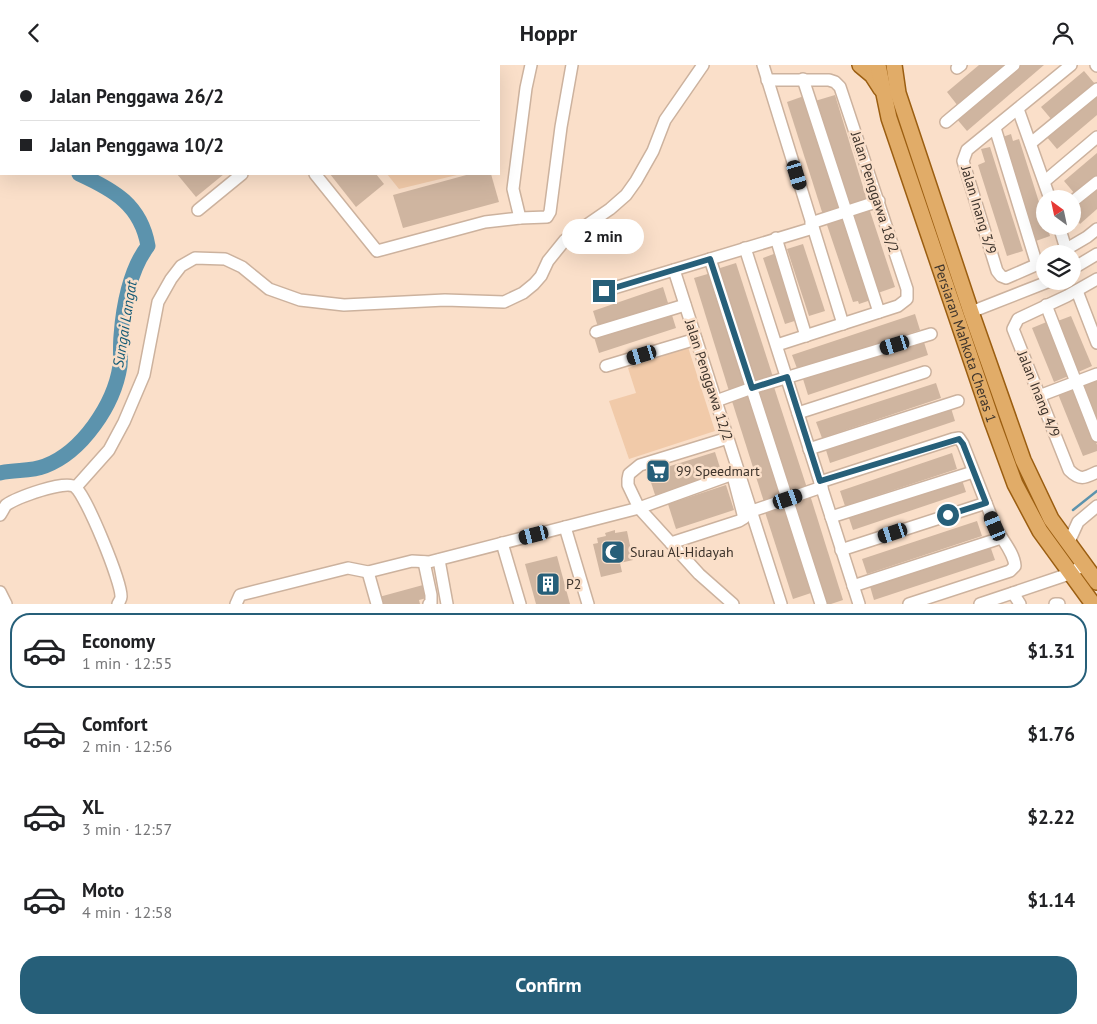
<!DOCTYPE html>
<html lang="en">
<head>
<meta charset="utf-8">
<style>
  body { margin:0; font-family:"PT Sans",sans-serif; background:#f2f2f2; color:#202124; height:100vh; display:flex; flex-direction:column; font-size:19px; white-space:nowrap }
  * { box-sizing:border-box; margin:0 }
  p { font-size:16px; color:#757577 }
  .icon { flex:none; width:28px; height:28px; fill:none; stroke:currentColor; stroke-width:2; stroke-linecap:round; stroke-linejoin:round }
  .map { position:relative; height:539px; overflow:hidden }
  .drawer { display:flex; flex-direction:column; background:#fff; flex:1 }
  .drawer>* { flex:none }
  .top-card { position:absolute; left:0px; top:0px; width:500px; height:110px; box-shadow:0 5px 20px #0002; display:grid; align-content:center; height:110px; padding:0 20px; background:#fff }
  .needle { width:32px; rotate:327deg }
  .tools { position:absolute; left:1036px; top:125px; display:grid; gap:10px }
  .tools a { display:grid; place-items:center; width:45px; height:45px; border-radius:50%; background:#fff; box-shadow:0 5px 20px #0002; font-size:25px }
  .end { position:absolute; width:22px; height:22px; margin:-11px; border:6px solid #265f79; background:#fff; box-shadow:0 0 0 2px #fff }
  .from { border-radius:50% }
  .bubble { position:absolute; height:35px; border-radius:18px; background:#fff; box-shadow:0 5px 20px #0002; font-size:16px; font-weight:700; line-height:35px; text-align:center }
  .car { position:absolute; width:15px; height:30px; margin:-15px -8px; border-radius:6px; box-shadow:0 0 4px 1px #0007; background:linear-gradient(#222 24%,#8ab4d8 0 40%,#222 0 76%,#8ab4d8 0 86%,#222 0) }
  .top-card b { display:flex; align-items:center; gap:18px; height:48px; font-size:19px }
  .top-card b+b { border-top:1px solid #e0e0e0 }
  .top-card i { width:12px; height:12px; background:#202124 }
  ul { padding:9px 0 0; list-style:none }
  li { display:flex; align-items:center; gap:15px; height:75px; margin:0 10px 8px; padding:0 10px; border:2px solid transparent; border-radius:20px }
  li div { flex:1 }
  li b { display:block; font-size:19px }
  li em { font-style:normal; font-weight:700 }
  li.selected { border-color:#265f79 }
  li>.icon { width:45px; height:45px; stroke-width:1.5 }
  .primary-button { display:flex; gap:10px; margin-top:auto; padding:10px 20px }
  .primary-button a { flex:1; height:58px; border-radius:20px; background:#265f79; color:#fff; font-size:20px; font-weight:700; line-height:58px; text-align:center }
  header { display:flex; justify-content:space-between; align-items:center; height:65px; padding:0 20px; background:#fff; font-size:22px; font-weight:700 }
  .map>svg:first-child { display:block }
  .green { fill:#f1caa9 }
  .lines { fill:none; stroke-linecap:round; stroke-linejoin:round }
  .stream { stroke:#5c93ad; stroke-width:2.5 }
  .river { stroke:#5c93ad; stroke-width:15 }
  .building { fill:#cfb5a0 }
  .minor-casing { stroke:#ccb29e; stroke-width:14 }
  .major-casing { stroke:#9b5e11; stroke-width:18 }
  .minor { stroke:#fff; stroke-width:11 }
  .major { stroke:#e1ac68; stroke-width:15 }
  .route { stroke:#265f79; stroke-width:6 }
  .labels { text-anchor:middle; stroke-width:5; stroke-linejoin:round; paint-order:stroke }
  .street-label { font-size:14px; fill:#3d332b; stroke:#fadfc9 }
  .poi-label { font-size:14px; fill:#3d332b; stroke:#fadfc9; text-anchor:start }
  .water-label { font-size:15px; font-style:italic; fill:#135a76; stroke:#fadfc9 }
</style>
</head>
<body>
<header><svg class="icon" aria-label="back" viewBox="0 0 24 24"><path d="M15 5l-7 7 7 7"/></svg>Hoppr<svg class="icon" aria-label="person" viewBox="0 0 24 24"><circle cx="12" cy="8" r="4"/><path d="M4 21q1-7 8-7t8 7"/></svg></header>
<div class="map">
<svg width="1097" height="539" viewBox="0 0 1097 539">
  <rect width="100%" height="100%" fill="#fadfc9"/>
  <g class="green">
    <path d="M387,109H461L399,124Z"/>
    <path d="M688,282L715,366L629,394L609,336L636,328L628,303Z"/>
  </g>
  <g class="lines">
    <path class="stream" d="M1073,445L1097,426"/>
    <g class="river">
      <path d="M0,65L1,66"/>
      <path d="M0,408C15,404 30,407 45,401C82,387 114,340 120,301C121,291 120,281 121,271C123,242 130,204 148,181C141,140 114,125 79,109"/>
    </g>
  </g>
  <g class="building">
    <path d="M979,0H1007L958,41L947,27Z"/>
    <path d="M1019,0H1044L967,66L956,53Z"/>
    <path d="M1084,6L1095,19L1052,55L1041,42Z"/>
    <path d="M1097,28V50L1057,84L1046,71Z"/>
    <path d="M835,30L867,135L848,141L815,36Z"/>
    <path d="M804,31L840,144L823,150L787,37Z"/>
    <path d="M1011,69L1013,76L1019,74L1045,156V161H1047L1050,171L1030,178L997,74Z"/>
    <path d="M990,82L1023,186L1007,191L978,100L985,97L981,84Z"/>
    <path d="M1097,88V111L1075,129L1064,116Z"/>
    <path d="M177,109H224L196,132Z"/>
    <path d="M330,109H376L384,119L356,142Z"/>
    <path d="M470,109H491L499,137L403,163L393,130Z"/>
    <path d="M1097,121V144L1080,159L1072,150V141Z"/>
    <path d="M869,143L895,222L878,228L852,148Z"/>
    <path d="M843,151L871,235L859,239L858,236L853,237L826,157Z"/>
    <path d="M803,179L825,246L809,251L787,184Z"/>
    <path d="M779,187L801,254L785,259L763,193Z"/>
    <path d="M736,198L773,312L754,318L717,204Z"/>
    <path d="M711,208L747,320L729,326L694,213Z"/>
    <path d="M663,222L668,238L598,262L593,246Z"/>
    <path d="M671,247L676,263L599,288L594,272Z"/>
    <path d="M915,249L920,265L798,306L792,290Z"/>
    <path d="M1071,251L1092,301L1076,308L1055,257Z"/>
    <path d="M1049,256L1071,310L1054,317L1032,263Z"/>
    <path d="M923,274L928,290L808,330L803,314Z"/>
    <path d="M1097,311V359L1080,316Z"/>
    <path d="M936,318L941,333L822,373L816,357Z"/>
    <path d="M1072,318L1097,380V386L1083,391L1056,324Z"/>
    <path d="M773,319L807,423L790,429L756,324Z"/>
    <path d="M748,327L781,431L764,437L731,333Z"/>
    <path d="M950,340L955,356L830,398L825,382Z"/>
    <path d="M715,387L723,412L656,433L648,408Z"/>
    <path d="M952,388L957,404L845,441L840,426Z"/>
    <path d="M961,412L966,427L853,465L848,450Z"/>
    <path d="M726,420L734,445L676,464L668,439Z"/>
    <path d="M810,430L843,535L831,539H824L791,435Z"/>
    <path d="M782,438L811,528L793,534L764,444Z"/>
    <path d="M977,456L982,471L867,509L862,494Z"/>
    <path d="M615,465V468L627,466L633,495L620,498L622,507L601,512L593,479L598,478L597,473L606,471L605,468Z"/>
    <path d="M989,478L995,495L874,535L869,518Z"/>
    <path d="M557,491L570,539H536L525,499Z"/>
    <path d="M423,520L427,533L419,535L420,539H381L379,532Z"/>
  </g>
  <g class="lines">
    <g class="minor-casing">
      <g id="minor">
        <path d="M107,0L108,1"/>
        <path d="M763,0L843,259"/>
        <path d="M1096,0L1097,1"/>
        <path d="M212,1L214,0"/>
        <path d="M255,1V0"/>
        <path d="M367,1V0"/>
        <path d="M957,3L961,0"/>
        <path d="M803,14L879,247"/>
        <path d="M767,15H829L835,17L840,22L907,224V234L898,241L777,280"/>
        <path d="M1018,44L1050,134"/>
        <path d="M946,57L1014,0"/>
        <path d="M995,63L1037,200"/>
        <path d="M1031,78L1097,24"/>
        <path d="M315,109L377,186L485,157L520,153L547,152L550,147L561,62L572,0"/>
        <path d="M1045,116L1097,72"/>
        <path d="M1072,137L1097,117"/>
        <path d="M198,145L242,109"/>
        <path d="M520,153L513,124L526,23L531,0"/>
        <path d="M811,158L879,136"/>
        <path d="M1059,161L1066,184"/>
        <path d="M776,173L806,271"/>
        <path d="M745,183L859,539"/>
        <path d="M1058,189L1087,172L1097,164"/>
        <path d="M710,194L821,539"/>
        <path d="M1045,196L1006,213L1001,211L997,206L963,96L967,85L1071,0"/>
        <path d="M1072,204L1097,189"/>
        <path d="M674,205L781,539"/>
        <path d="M1097,214L1067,231L1018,254L1013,264L1069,405C1080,416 1085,413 1097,407"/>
        <path d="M604,226L813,163"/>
        <path d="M1077,226L1097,278"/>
        <path d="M1046,240L1097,371"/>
        <path d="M971,247L1050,216"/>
        <path d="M596,267L685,240"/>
        <path d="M606,301L696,274"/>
        <path d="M1039,331L1097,309"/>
        <path d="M716,336L752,323L931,269"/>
        <path d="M798,348L925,307"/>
        <path d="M728,373L640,400L629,409L628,414V420L639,443L699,509L733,539"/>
        <path d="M809,384L958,336"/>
        <path d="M820,417L953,374L959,373L963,379L995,461C1001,474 1014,487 1015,501L1010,506L909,539"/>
        <path d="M76,422L109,385L124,357L144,310L158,237L171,214L181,201L195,193L225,194L242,202L269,224L300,235L344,240L445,235L504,237L523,228L534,219L541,211L548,196L565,175L610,144L626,130L636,116L653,86L665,55L703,0"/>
        <path d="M752,446L822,422"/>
        <path d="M0,450C2,447 4,443 6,440C16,433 66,414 75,422C86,430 122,518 121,532C121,534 119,537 118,539"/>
        <path d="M831,452L973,407"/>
        <path d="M565,462L588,539"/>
        <path d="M502,478L520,539"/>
        <path d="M671,478L739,456L744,453L733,411"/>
        <path d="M1068,479L1078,457L1097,441"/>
        <path d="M841,485L986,438"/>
        <path d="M439,495L447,539"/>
        <path d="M424,497L431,530V538L429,539"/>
        <path d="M368,507L377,539"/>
        <path d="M853,521L1001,473"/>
        <path d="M0,527L6,539"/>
        <path d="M1013,528L1020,539"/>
        <path d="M236,539L240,530L348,503L368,507L412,496L429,497L639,443L733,409"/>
        <path d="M980,539L1069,509L1077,504"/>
        <path d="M1055,539H1059"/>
      </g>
    </g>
    <g class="major-casing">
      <g id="major">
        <path d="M860,0L872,10L881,24"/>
        <path id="s1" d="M878,0L889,53L993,359L1015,419L1040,466L1093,539"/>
        <path d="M894,0L898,28L971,247L1023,395L1051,454L1097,517"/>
      </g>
    </g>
    <use href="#minor" class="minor"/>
    <use href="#major" class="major"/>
  </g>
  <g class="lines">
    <path class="route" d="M604,226L710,194L752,323L787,312L820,416L959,374L963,379L986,438L948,450"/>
  </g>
  <defs>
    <g id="supermarket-square" transform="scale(1.25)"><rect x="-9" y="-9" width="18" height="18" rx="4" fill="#265f79" stroke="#fadfc9"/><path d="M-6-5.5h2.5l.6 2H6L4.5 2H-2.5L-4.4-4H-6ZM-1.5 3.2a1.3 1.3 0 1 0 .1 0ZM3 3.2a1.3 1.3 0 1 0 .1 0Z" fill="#fff"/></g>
    <g id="mosque-square" transform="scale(1.25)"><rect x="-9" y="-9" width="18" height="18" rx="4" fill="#265f79" stroke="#fadfc9"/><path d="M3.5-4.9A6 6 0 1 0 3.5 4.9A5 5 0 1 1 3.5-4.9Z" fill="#fff"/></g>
    <g id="building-square" transform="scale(1.25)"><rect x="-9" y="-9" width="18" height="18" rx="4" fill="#265f79" stroke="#fadfc9"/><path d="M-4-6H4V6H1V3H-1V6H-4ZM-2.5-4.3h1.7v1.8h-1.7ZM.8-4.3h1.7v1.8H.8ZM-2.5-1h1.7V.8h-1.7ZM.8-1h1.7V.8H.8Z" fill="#fff"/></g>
  </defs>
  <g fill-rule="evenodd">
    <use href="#supermarket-square" x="658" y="406"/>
    <use href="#mosque-square" x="613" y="487"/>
    <use href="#building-square" x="548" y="519"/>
  </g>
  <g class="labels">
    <g class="street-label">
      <text transform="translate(875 127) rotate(72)" y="5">Jalan Penggawa 18/2</text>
      <text transform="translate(979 145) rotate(73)" y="5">Jalan Inang 3/9</text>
      <text dy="5" stroke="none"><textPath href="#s1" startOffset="292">Persiaran Mahkota Cheras 1</textPath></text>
      <text transform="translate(709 315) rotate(72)" y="5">Jalan Penggawa 12/2</text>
      <text transform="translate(1039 329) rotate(68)" y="5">Jalan Inang 4/9</text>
    </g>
    <g class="poi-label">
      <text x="676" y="411">99 Speedmart</text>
      <text x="630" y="492">Surau Al-Hidayah</text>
      <text x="566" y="524">P2</text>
    </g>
    <g class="water-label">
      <text transform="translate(125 259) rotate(-81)" y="5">Sungai Langat</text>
    </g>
  </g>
</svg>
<div class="tools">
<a><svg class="needle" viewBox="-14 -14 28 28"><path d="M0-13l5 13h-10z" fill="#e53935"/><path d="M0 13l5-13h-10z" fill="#757577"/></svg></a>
<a><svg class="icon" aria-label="layers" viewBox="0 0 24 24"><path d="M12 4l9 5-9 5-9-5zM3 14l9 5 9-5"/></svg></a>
</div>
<i class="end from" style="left:948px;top:450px"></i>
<i class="end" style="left:604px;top:226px"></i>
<div class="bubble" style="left:562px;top:154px;width:82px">2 min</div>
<i class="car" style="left:797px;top:110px;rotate:163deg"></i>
<i class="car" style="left:895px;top:280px;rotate:253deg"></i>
<i class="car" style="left:642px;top:290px;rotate:253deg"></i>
<i class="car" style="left:788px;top:434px;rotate:71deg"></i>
<i class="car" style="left:995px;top:461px;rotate:337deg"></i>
<i class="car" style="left:893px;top:468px;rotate:252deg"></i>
<i class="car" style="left:534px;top:470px;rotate:256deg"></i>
<div class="top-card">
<b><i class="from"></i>Jalan Penggawa 26/2</b>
<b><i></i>Jalan Penggawa 10/2</b>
</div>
</div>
<section class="drawer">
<ul>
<li class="selected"><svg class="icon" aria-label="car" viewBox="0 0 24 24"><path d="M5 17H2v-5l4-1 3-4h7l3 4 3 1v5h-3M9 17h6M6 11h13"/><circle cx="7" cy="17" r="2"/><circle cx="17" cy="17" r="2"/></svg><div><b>Economy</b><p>1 min · 12:55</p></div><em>$1.31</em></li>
<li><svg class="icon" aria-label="car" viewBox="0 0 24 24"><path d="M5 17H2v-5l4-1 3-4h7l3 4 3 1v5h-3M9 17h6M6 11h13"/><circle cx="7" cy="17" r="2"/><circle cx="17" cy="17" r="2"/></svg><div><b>Comfort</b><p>2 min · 12:56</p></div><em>$1.76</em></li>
<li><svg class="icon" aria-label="car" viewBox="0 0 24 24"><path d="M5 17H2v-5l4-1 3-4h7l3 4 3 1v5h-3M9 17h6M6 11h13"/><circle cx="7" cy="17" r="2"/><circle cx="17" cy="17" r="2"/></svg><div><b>XL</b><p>3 min · 12:57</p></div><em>$2.22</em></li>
<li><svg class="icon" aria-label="car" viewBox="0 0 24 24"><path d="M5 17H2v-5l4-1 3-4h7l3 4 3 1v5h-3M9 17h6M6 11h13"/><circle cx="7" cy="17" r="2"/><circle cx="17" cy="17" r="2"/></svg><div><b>Moto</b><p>4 min · 12:58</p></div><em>$1.14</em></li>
</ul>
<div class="primary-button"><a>Confirm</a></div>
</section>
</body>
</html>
